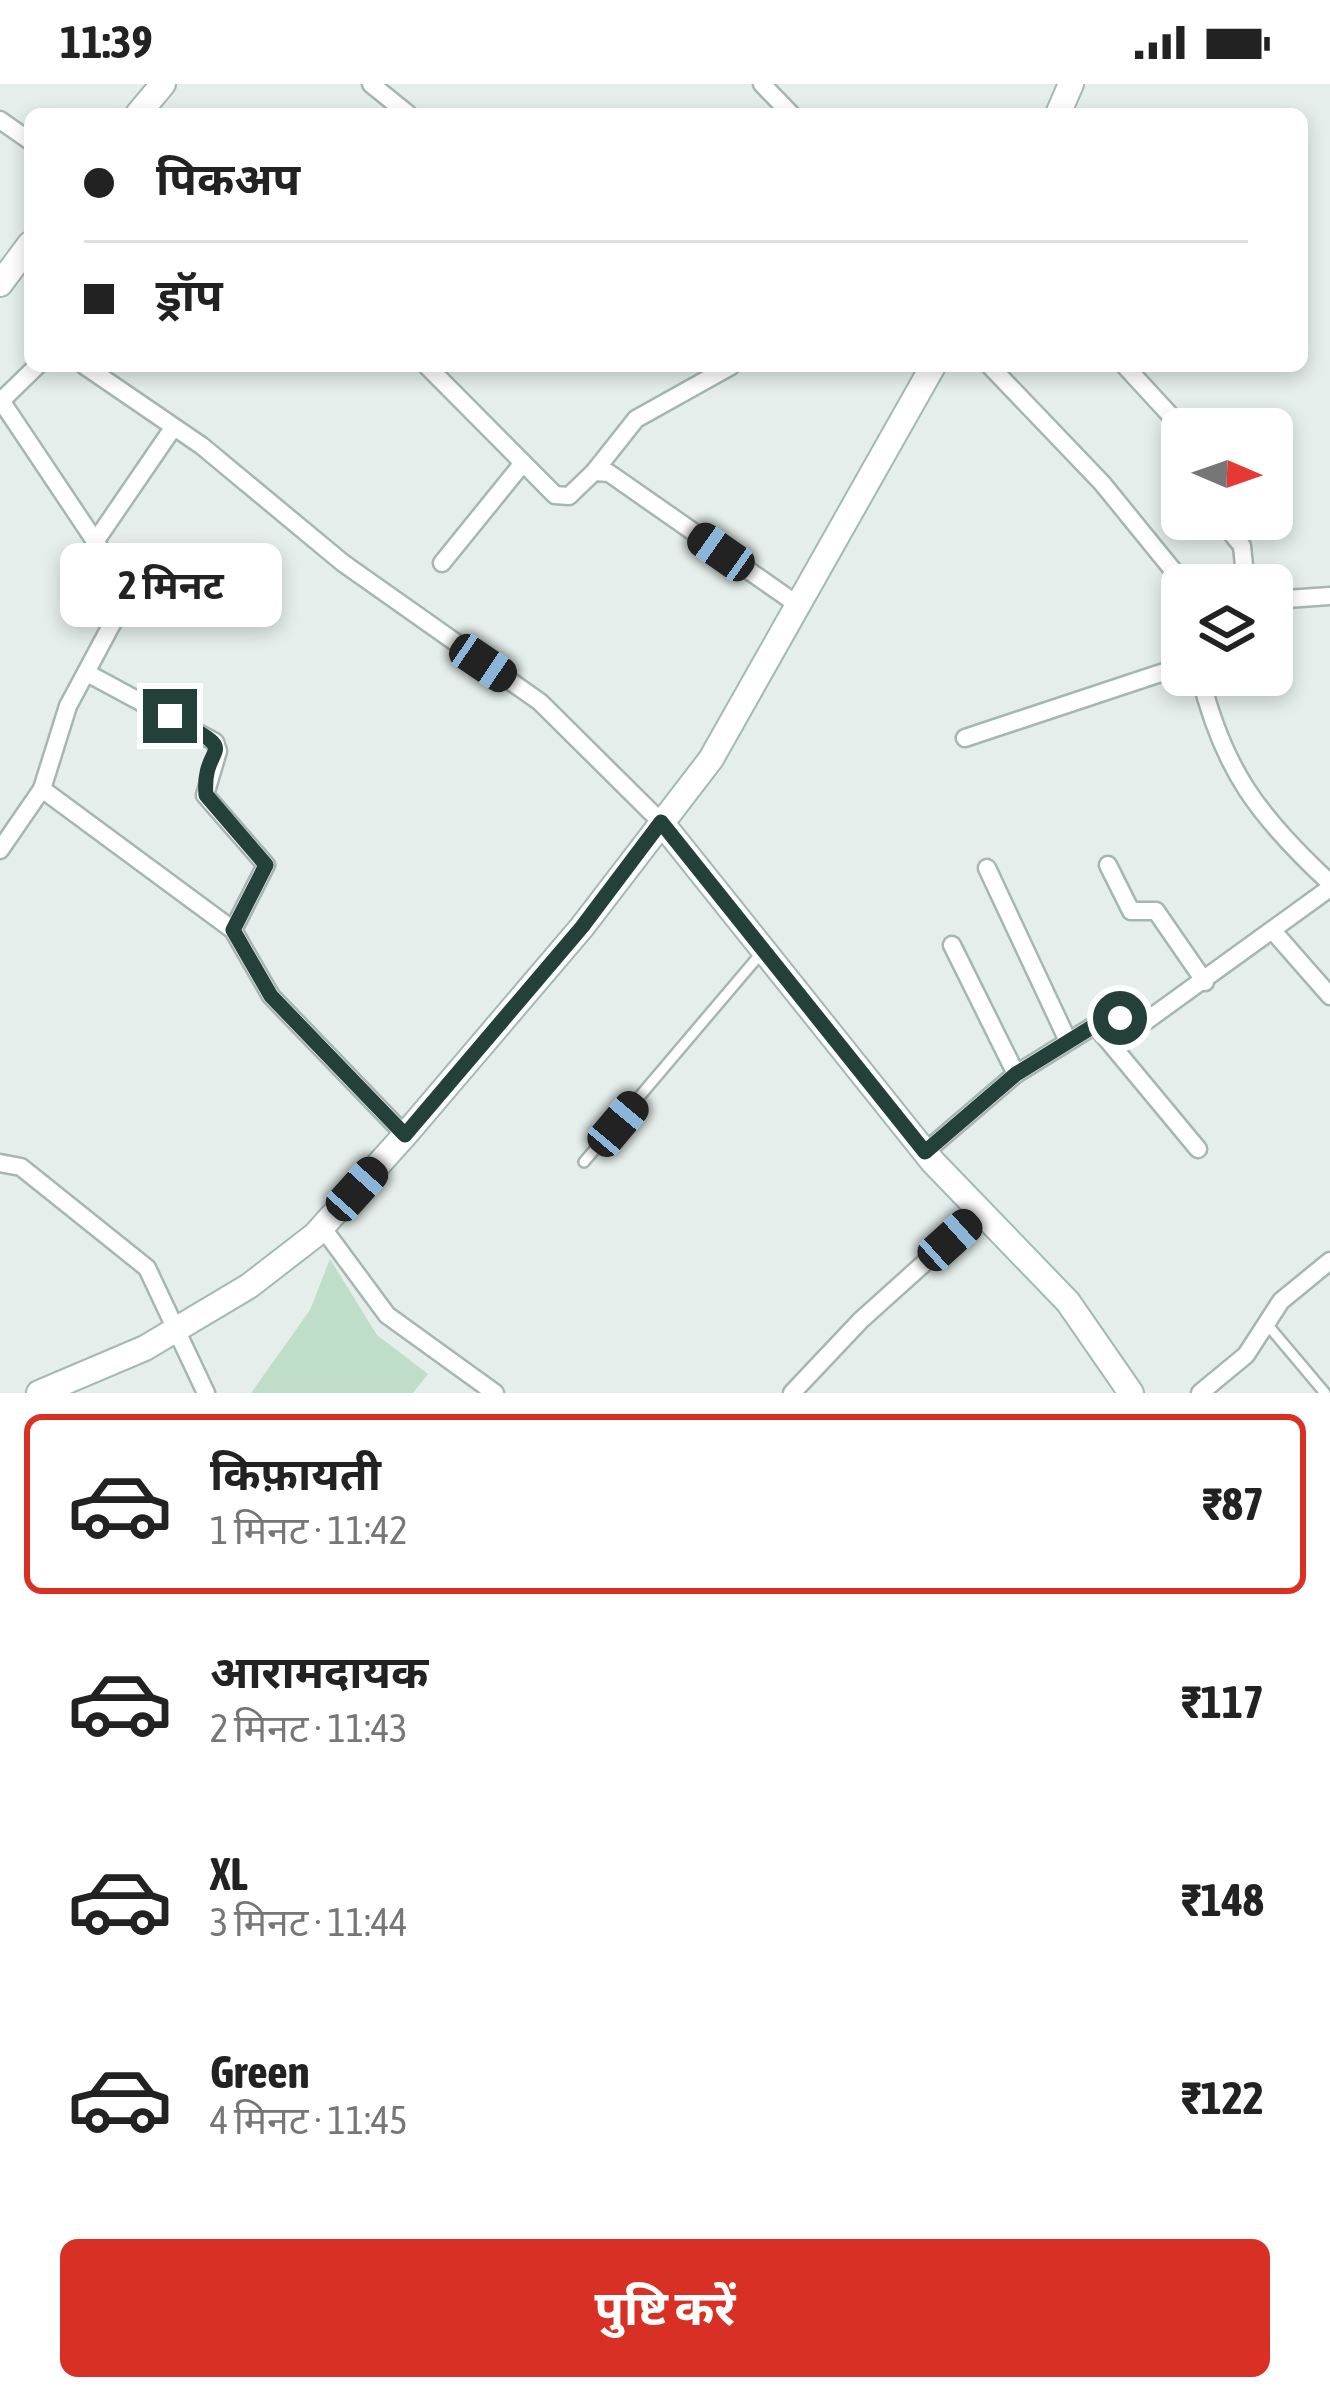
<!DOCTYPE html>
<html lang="hi">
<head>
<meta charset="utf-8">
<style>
  body { margin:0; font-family:"Asap Condensed","Noto Sans Devanagari",sans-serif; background:#f2f2f2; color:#222; height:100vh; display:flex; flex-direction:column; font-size:45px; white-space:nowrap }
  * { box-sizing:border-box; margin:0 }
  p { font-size:39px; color:#767676 }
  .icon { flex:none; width:66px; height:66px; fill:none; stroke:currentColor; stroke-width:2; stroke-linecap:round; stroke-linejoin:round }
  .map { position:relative; height:1309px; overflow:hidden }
  .panel { display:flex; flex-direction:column; background:#fff; flex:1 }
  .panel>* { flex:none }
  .top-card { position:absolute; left:24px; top:24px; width:1284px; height:264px; border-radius:18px; box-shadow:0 6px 18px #0003; display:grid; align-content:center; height:264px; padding:0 60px; background:#fff }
  .needle { width:78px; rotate:92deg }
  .fabs { position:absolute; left:1161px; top:324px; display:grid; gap:24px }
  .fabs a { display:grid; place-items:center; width:132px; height:132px; border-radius:18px; background:#fff; box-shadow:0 6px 18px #0003; font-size:60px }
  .end { position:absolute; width:54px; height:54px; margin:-27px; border:15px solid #24403b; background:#fff; box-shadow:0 0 0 6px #fff }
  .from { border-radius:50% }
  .bubble { position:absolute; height:84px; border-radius:18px; background:#fff; box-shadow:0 6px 18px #0003; font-size:39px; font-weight:700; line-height:84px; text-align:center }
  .car { position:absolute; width:36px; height:72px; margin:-36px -18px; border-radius:15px; box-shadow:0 0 9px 3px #0007; background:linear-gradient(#222 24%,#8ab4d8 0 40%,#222 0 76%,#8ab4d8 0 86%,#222 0) }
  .top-card b { display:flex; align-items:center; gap:42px; height:114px; font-size:45px }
  .top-card b+b { border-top:3px solid #e0e0e0 }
  .top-card i { width:30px; height:30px; background:#222 }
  ul { padding:21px 0 0; list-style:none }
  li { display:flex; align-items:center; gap:36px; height:180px; margin:0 24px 18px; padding:0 36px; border:6px solid transparent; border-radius:18px }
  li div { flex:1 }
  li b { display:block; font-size:45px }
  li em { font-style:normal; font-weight:700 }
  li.current { border-color:#d93025 }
  li>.icon { width:108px; height:108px; stroke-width:1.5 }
  .button { display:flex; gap:24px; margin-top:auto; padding:24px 60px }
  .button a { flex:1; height:138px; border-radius:18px; background:#d93025; color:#fff; font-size:48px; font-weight:700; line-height:138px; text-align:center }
  .status { display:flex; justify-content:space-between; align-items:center; height:84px; padding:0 60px; background:#fff; direction:ltr }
  .status svg { height:33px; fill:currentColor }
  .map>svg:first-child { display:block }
  .green { fill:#bfdeca }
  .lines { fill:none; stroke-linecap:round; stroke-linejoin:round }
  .lane-casing { stroke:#a7b6b3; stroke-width:14 }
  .street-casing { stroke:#a7b6b3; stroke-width:21 }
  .secondary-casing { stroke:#a4b9b4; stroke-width:28 }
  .lane { stroke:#fff; stroke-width:9 }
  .street { stroke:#fff; stroke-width:16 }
  .secondary { stroke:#fff; stroke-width:24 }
  .route { stroke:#24403b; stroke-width:15 }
</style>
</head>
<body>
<div class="status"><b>11:39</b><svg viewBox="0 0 49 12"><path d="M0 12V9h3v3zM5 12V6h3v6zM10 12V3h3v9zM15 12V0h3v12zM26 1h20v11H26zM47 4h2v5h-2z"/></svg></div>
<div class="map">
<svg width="1330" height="1309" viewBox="0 0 1330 1309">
  <rect width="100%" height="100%" fill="#e5eeeb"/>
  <path class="green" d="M330,1175L377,1251L428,1290L413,1309H251L310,1226Z"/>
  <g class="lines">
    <g class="lane-casing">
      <g id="lane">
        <path d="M584,1078L763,867"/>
        <path d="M1266,1239L1325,1309"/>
      </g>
    </g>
    <g class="street-casing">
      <g id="street">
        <path d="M371,0L408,30"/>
        <path d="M762,0L791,30"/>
        <path d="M0,36L30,57"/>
        <path d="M85,282L202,362L343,479L540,618L661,738"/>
        <path d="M427,282L555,411L569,412L594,388L609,389L798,521"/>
        <path d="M990,282L1102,399L1185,501"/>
        <path d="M1125,282L1183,345"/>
        <path d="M0,315L129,508L68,622L42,705L0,766"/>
        <path d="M1,317L37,282"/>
        <path d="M594,388L636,335L731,282"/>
        <path d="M1179,391L1182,394"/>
        <path d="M1220,435L1242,462L1246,501"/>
        <path d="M97,455L173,344"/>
        <path d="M442,479L523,379"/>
        <path d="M1272,516L1330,512"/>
        <path d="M87,589L215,658L218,667L205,711L266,781L233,846"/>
        <path d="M1200,591C1223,686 1259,733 1330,799"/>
        <path d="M965,654L1182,582"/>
        <path d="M42,705L233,846L271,912L405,1051"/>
        <path d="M1108,781L1131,827H1156L1205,898"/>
        <path d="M987,784L1068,957"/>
        <path d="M1273,847L1330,912"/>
        <path d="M952,861L1016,990"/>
        <path d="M1095,941L1198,1065"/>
        <path d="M925,1068L1016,990L1108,933L1142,940L1330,804"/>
        <path d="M0,1079L21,1083L147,1184L206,1309"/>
        <path d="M322,1143L387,1231L495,1309"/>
        <path d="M792,1309L861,1236L980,1129"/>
        <path d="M1200,1309L1246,1271L1281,1217L1330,1177"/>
      </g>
    </g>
    <g class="secondary-casing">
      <g id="secondary">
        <path d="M138,30L163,0"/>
        <path d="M1058,30L1071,0"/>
        <path d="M0,200L30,160"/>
        <path d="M661,738L933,1078L1068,1218L1131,1309"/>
        <path d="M39,1309L145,1264L249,1202L315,1151L405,1051L582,843L711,675L933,282"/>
      </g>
    </g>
    <use href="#lane" class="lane"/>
    <use href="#street" class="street"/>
    <use href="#secondary" class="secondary"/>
  </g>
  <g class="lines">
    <path class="route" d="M170,632C248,674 201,655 206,711L266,781L233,846L271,912L405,1051L582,843L661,738L925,1068L1016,990L1108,933L1120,934"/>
  </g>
</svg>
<div class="fabs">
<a><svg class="needle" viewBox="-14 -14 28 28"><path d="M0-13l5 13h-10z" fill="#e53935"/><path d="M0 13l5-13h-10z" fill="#767676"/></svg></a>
<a><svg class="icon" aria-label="layers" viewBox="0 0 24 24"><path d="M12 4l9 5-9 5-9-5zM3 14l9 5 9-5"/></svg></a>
</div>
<i class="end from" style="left:1120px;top:934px"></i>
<i class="end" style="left:170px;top:632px"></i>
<div class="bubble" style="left:60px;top:459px;width:222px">2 मिनट</div>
<i class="car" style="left:721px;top:468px;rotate:305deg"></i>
<i class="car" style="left:483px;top:579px;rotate:124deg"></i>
<i class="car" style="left:618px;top:1040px;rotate:40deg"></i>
<i class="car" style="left:357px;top:1105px;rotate:42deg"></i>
<i class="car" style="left:950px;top:1156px;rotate:48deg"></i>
<div class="top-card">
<b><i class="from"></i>पिकअप</b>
<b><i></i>ड्रॉप</b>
</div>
</div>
<section class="panel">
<ul>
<li class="current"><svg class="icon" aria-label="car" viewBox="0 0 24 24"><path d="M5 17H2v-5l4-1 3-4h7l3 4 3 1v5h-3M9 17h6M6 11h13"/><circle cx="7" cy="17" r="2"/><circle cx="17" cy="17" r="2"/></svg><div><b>किफ़ायती</b><p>1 मिनट · 11:42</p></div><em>₹87</em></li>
<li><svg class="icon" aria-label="car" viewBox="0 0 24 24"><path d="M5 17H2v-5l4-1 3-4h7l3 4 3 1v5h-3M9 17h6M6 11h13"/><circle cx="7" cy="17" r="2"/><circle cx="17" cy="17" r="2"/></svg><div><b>आरामदायक</b><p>2 मिनट · 11:43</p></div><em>₹117</em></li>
<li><svg class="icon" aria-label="car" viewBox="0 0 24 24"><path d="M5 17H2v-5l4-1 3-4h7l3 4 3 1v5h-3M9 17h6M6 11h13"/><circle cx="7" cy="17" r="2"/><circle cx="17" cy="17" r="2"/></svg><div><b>XL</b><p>3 मिनट · 11:44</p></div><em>₹148</em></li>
<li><svg class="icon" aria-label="car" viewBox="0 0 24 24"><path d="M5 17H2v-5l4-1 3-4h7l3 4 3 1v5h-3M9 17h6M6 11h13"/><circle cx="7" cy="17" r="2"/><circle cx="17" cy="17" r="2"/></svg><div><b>Green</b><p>4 मिनट · 11:45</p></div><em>₹122</em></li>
</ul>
<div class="button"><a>पुष्टि करें</a></div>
</section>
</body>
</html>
